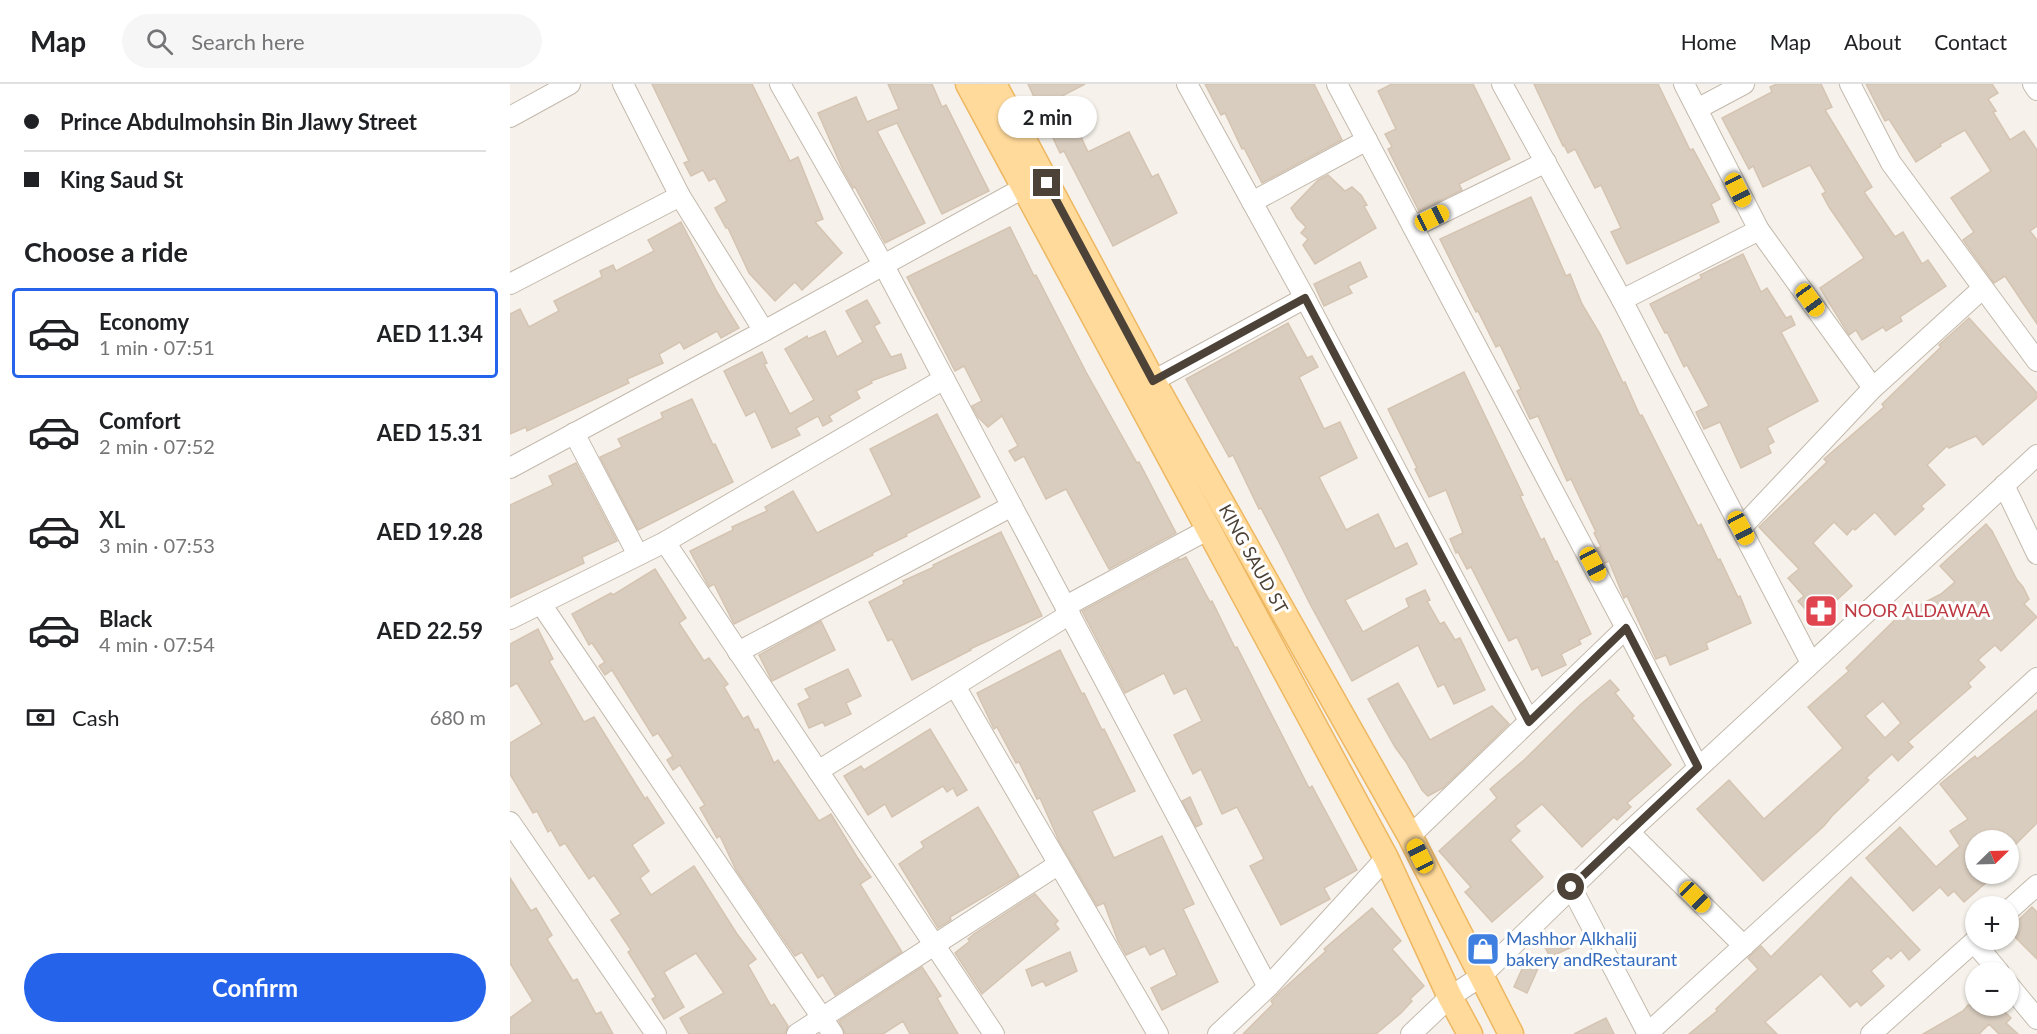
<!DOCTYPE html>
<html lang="en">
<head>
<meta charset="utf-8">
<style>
  body { margin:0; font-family:Lato,sans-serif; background:#f6f6f6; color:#202124; height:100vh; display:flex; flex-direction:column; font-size:22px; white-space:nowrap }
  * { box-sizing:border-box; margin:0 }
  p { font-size:20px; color:#757577 }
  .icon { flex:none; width:33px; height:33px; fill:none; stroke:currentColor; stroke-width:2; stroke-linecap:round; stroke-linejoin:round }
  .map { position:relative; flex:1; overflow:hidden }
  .sheet { display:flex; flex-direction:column; background:#fff; width:510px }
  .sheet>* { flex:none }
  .guide { display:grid; align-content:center; height:132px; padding:0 24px; background:#fff }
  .needle { width:39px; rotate:67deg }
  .controls { position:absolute; left:1455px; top:746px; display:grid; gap:12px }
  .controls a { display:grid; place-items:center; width:54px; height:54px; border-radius:50%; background:#fff; box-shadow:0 2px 4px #0004; font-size:30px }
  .end { position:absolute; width:27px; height:27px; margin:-14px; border:8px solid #4c4237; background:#fff; box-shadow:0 0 0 3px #fff }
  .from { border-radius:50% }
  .bubble { position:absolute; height:42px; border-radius:21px; background:#fff; box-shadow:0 2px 4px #0004; font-size:20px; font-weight:700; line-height:42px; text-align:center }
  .car { position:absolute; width:18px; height:36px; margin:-18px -9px; border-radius:8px; box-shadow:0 0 4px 2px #0007; background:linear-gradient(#f5c518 24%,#345 0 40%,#f5c518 0 76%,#345 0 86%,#f5c518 0) }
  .guide b { display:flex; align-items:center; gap:21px; height:57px; font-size:22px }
  .guide b+b { border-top:2px solid #e0e0e0 }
  .guide i { width:15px; height:15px; background:#202124 }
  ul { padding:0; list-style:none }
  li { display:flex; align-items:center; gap:18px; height:90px; margin:0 12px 9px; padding:0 12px; border:3px solid transparent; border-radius:6px }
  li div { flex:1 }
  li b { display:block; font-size:22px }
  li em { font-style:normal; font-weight:700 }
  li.current { border-color:#2563eb }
  li>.icon { width:54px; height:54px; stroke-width:1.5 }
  h2 { padding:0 24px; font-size:27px; line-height:72px }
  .pay { display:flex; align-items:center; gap:15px; height:66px; padding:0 24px; font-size:22px }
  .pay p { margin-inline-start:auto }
  .cta { display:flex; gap:12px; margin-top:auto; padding:12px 24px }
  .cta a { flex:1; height:69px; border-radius:36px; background:#2563eb; color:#fff; font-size:24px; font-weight:700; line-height:69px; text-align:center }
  header { display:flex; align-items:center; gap:36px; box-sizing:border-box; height:84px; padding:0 30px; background:#fff; border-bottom:2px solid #e0e0e0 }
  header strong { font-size:28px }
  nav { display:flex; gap:33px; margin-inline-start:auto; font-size:21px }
  .search { width:420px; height:54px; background:#f6f6f6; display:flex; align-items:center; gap:15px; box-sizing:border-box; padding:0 21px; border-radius:33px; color:#757577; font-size:22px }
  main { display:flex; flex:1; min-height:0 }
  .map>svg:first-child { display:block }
  .building { fill:#d9cdbf; stroke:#d5c4b1; stroke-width:1.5; fill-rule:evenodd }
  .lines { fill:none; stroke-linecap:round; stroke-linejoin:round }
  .minor-casing { stroke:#c3b9ac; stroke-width:22 }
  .major-casing { stroke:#eeb761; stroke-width:27 }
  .minor { stroke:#fff; stroke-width:20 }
  .major { stroke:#ffda9b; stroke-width:24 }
  .route { stroke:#4c4237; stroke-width:8 }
  .labels { text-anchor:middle; stroke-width:6; stroke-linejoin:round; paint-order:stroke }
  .street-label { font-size:18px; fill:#4c4237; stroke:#fff }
  .health-label { font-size:18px; fill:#be3a42; stroke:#fff; text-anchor:start }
  .shop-label { font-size:18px; fill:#366cbe; stroke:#fff; text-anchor:start }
</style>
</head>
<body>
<header>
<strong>Map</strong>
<div class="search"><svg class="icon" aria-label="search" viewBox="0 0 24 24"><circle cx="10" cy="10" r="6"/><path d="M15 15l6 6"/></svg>Search here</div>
<nav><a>Home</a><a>Map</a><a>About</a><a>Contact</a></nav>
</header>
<main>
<section class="sheet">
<div class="guide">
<b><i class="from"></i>Prince Abdulmohsin Bin Jlawy Street</b>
<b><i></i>King Saud St</b>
</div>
<h2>Choose a ride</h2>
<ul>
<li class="current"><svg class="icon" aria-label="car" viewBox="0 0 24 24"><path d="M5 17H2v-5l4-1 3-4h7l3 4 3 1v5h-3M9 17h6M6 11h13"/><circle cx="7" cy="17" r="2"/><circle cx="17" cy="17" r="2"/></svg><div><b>Economy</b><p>1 min · 07:51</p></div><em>AED 11.34</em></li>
<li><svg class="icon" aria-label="car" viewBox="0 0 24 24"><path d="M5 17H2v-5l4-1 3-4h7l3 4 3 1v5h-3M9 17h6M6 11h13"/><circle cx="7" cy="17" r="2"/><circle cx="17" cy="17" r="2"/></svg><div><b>Comfort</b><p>2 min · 07:52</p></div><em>AED 15.31</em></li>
<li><svg class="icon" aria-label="car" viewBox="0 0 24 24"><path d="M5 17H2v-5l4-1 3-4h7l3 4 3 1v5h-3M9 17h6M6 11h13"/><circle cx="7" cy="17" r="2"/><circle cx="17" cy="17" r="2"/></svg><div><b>XL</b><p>3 min · 07:53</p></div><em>AED 19.28</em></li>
<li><svg class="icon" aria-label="car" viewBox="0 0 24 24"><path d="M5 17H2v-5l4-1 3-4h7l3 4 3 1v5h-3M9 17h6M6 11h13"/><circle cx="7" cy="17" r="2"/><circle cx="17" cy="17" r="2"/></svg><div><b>Black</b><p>4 min · 07:54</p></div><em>AED 22.59</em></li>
</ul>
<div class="pay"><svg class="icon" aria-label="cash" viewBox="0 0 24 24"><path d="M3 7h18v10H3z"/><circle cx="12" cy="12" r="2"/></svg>Cash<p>680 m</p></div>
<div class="cta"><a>Confirm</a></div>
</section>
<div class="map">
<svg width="1527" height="950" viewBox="0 0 1527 950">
  <rect width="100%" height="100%" fill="#f6f2eb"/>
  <g class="building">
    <path d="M142,0H242L280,77L288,73L313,135L305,138L332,169L292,206L285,198L265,217L239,189L218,144H216L205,124L217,117L205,94L199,97L193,86L181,92L174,79L179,77Z"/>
    <path d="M378,0H422L432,23L436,21L479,107L432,130L387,39L367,47L415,139L375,159L345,103L343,104L333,86L308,29L346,13L357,38L389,25Z"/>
    <path d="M518,0H575L552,12L578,68L619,48L642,93L648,90L667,129L603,162L554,67L550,69Z"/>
    <path d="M695,0H804L832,56L752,99L734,64L732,65L715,29L711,31Z"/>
    <path d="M882,0H963L1000,75L949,100L952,106L909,127L878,65L882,63L875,50L886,45L868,7Z"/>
    <path d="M1024,0H1148L1180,66L1183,65L1210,115L1201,120L1209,138L1117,180L1101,148L1111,144L1091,101L1085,104L1065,65L1058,69L1054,61L1053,62Z"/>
    <path d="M1267,0H1311L1322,23L1315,26L1362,103L1354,108L1385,153L1393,148L1412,180L1418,176L1436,202L1390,233L1392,237L1376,247L1373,243L1352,256L1346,246L1339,251L1310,204L1354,174L1319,123L1312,110L1316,108L1300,81L1253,103L1243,82L1239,85L1212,34L1262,8L1260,3Z"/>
    <path d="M1356,0H1482L1488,9L1478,15L1486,27L1483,28L1500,56L1514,47L1527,66V142L1520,147L1527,156V240L1495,192L1484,199L1453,156L1464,148L1441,114L1481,87L1455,46L1430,60L1431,62L1406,78L1379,35L1375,37Z"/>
    <path d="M818,91L835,107L842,103L851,111L857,121L854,122L866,144L805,180L793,161L798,155L791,149L796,143L787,134L781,124L808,96Z"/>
    <path d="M1021,113L1056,192L1060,190L1072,220L1090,250L1113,299L1115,298L1130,332L1132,331L1188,442L1191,440L1208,476L1210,475L1228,513L1230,512L1241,539L1196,559L1198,565L1160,581L1156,571L1146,575L1117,512L1114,514L1099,477L1095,479L1087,464L1091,463L1084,449L1086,448L1061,395L1057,397L1028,332L1020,335L1007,307L1011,305L990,261L986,263L968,227L966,228L930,155Z"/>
    <path d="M171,138L207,208L229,244L211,254L207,247L174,265L170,258L149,270L153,279L117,295L119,299L17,347L16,343L0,350V230L10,225L19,243L49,227L44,217L92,193L90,187L103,181L106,187L144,167L138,156Z"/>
    <path d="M500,143L524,192L526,191L576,288L627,379L629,378L666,449L599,485L556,405L536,415L514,372L505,377L499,367L508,362L492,332L478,343L468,333L462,322L472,317L454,282L445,287L397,193Z"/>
    <path d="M1233,170L1251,208L1257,204L1276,234L1281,232L1285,241L1271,248L1308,317L1257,344L1264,358L1258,361L1261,369L1231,384L1210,338L1194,345L1186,328L1199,322L1177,281L1174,283L1157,248L1155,249L1140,220L1192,194L1190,191Z"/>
    <path d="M850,178L857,193L838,202L842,209L814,222L804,200Z"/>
    <path d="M357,216L370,239L364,242L381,273L391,270L396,284L361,297L362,299L346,307L350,314L319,332L322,337L313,342L308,332L286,344L290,351L262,364L245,327L236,332L214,287L252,268L257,279L254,280L280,330L304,316L275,265L297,252L298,255L315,247L327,273L353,258L336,227Z"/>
    <path d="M1459,234L1527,309V314L1473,361L1466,352L1439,364L1437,362L1417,381L1435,401L1411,422L1414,425L1385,451L1365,428L1345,446L1343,444L1337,451L1324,438L1303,459L1342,502L1305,536L1288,517L1294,512L1278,494L1289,485L1249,443L1317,378L1314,375L1374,323L1372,320L1431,263L1429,261Z"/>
    <path d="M778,239L797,274L802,272L808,283L789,293L814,345L830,338L847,374L809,393L836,446L868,430L885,465L897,459L907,480L835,516L853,548L899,523L896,515L915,506L920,516L917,517L930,540L934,538L945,556L950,554L975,606L944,620L934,600L928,603L908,561L842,597L800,520L771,462L751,424L749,425L723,371L719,373L676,295Z"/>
    <path d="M954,288L1013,411L1010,412L1031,456L1034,454L1045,478L1047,477L1081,550L1069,556L1071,560L1051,570L1056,581L1032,592L1028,583L1022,586L1007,553L999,557L961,483L957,485L948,468L946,469L940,455L953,449L936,406L919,413L905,385L907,384L878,325Z"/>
    <path d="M182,315L203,361L205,360L223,398L128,446L90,373L112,363L108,355L153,334L151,329Z"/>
    <path d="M427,330L470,413L396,450L397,452L362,469L363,471L224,540L204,500L199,503L180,467L223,446L222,443L257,427L255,423L283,407L307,449L382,411L360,365Z"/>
    <path d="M66,379L107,457L72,473L74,479L0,514V421L43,401L39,392Z"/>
    <path d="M1476,440L1482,447L1507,496L1513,503L1519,515L1514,520L1527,533L1491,567L1485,561L1468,576L1475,583L1458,599L1461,603L1398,658L1403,663L1388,677L1382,670L1356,694L1359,696L1322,732L1314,742L1253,797L1187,725L1219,696L1254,735L1333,664L1298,623L1339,587L1336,584L1402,519L1406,523L1431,510L1445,498L1430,482ZM1373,617L1391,639L1375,654L1355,632Z"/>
    <path d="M491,448L532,532L460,565L461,566L402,596L382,555L378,557L359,518L394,500L393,497L424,483L423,481Z"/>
    <path d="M676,473L700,518L702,517L725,564L727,563L799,704L802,702L847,786L814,804L820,815L771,841L740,782L754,775L727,723L712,730L691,685L683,690L664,651L692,637L676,604L664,610L654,589L615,609L572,527L669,475L670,476Z"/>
    <path d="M145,485L176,534L169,539L194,577L199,574L218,600L214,603L233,635L238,632L245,646L248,645L264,679L268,676L309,737L321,730L347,773L361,793L350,800L392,868L325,911L313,891L308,894L292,868L285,872L226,786L210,752L207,754L190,724L195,721L170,681L163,686L157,676L163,672L148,649L143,652L102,586L95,591L89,582L95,578L82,559L79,561L62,530L101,509L103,511Z"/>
    <path d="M311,537L325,566L262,597L249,571Z"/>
    <path d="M28,545L43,575L39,577L74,638L84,633L135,715L137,713L154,739L122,761L139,787L130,794L141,811L184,782L227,850L246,875L238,881L261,922L264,920L278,942L275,950H179L170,934L214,909L186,869L154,888L174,923L154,935L142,915L146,913L118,868L121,866L101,836L111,830L84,791L79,795L55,759L50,762L41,746L38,748L27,727L23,729L0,690V659L32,640L7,599L0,603V560Z"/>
    <path d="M550,566L572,610L574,609L592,646L594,645L625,707L582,727L604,774L652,752L684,820L673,825L708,898L652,926L641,904L667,891L654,864L640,871L635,862L616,871L608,857L594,819L587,822L549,757L530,714L527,715L509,678L506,679L487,643L484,645L467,609Z"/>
    <path d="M338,585L351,612L336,619L341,630L315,642L313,638L299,644L288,620L300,614L295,605Z"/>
    <path d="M1100,596L1109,606L1105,609L1124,632L1122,634L1161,681L1117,719L1121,723L1107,736L1104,733L1072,763L1032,720L1005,742L1010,747L1000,756L1033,793L982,838L955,808L961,803L929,767L987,714L980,705L1014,676L1071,620Z"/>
    <path d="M888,599L920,656L982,622L999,640L933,704L918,712L912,706L896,678L885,663L858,615Z"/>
    <path d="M1527,626V739L1498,768V756H1466V789H1487L1454,818L1444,807L1438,812L1430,803L1403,827L1356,774L1390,743L1426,783L1450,762L1440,747L1458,735L1430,700L1465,672L1467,675Z"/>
    <path d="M420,645L457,706L447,712L443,704L437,708L433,702L382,733L375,720L358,731L334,692L351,682L354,686Z"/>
    <path d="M680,713L692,740L686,743L672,717Z"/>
    <path d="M468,723L509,792L440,833L441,836L428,844L389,780L414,763L411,758Z"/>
    <path d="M1341,793L1410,866L1399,876L1391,866L1381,875L1378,872L1361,887L1374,902L1351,922L1347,917L1340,923L1311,890L1255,938L1267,950H1179L1207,927L1206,925L1248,885L1238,874L1251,862L1261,873Z"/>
    <path d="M0,794L21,827L26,824L42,851L37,855L63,897L67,895L86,930L91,928L103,950H0V934L23,917L0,879Z"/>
    <path d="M525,810L548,837L545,840L549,845L472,910L445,869L460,857L458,855L464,850Z"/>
    <path d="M1522,823L1527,828V875L1498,846Z"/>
    <path d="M862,824L891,857L882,865L914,902L900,915L902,917L891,929L866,950H733L763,920L761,917L772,906L816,867L814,865Z"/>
    <path d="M1053,850L1060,864L1040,873L1033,859Z"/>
    <path d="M560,868L567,887L536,902L533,897L522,902L516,886Z"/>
    <path d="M1016,876L1029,882L1017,909L1004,903Z"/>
    <path d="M412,883L431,912L427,914L448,950H400L393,937L373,950H335L329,937Z"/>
    <path d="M1458,921H1488L1501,934L1496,939L1508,950H1489L1479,940L1469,950H1413L1453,927Z"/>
    <path d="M1096,934L1104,950H1064Z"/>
  </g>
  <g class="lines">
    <g class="minor-casing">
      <g id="minor">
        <path d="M113,0L170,112L254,247"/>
        <path d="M270,0L374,182L758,903"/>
        <path d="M677,0L795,214L1019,637"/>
        <path d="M827,0L1116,544L1188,683"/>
        <path d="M992,0L1112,216L1301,579"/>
        <path d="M1174,0L1249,146L1363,304"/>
        <path d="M1340,0L1381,79L1527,277"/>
        <path d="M1523,0L1527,6"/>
        <path d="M1187,25L1234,0"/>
        <path d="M0,33L60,0"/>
        <path d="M742,118L857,56"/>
        <path d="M903,143L1036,78"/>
        <path d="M0,200L170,112"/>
        <path d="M1112,216L1249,146"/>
        <path d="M643,297L795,214"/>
        <path d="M64,349L128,471"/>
        <path d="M0,384L254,247L515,103"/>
        <path d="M1494,401L1527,470"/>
        <path d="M1231,444L1363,304L1473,204"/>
        <path d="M155,458L484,950"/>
        <path d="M31,520L323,950"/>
        <path d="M556,522L699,445"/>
        <path d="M0,535L155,458L434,295"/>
        <path d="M228,568L502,422"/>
        <path d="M445,602L648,950"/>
        <path d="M308,687L560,530"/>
        <path d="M0,738L146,950"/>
        <path d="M1119,748L1234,862"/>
        <path d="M900,752L1116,544"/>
        <path d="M1061,803L1138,950"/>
        <path d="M1498,827L1527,801"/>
        <path d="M1464,858L1489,888"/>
        <path d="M1498,900L1527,935"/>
        <path d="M1138,949L1527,594"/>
        <path d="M287,950L549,780"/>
        <path d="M708,950L758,903L876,774"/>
        <path d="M901,950L940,913L970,893L1119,748L1527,371"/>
        <path d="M1361,950L1467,855"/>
      </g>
    </g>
    <g class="major-casing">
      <g id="major">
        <path d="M458,0L876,774L940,913L960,950"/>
        <path d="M484,0L643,297L900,752L1001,950"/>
      </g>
    </g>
    <use href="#minor" class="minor"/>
    <use href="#major" class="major"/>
  </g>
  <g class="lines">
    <path class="route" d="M537,99L643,297L795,214L1019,638L1116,544L1188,683L1061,803"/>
  </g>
  <defs>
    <g id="pharmacy-square" transform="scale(1.725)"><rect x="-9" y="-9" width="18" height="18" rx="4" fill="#e0444e" stroke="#fff"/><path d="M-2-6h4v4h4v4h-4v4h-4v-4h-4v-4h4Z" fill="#fff"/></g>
    <g id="shop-square" transform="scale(1.725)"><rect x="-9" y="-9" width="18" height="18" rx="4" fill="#3f7fe0" stroke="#fff"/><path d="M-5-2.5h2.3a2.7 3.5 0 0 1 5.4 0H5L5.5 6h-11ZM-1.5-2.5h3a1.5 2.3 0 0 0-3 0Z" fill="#fff"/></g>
  </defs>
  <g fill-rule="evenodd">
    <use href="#pharmacy-square" x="1311" y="527"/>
    <use href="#shop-square" x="973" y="865"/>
  </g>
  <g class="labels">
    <g class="street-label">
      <text transform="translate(743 475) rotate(61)" y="6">KING SAUD ST</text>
    </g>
    <g class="health-label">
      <text x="1334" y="533">NOOR ALDAWAA</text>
    </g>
    <g class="shop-label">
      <text x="996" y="861">Mashhor Alkhalij<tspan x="996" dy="21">bakery andRestaurant</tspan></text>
    </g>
  </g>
</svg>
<div class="controls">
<a><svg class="needle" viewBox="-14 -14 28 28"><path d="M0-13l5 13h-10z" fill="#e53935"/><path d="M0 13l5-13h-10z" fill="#757577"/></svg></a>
<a>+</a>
<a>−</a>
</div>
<i class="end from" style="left:1061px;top:803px"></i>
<i class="end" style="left:537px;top:99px"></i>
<div class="bubble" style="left:488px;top:12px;width:99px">2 min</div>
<i class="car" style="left:1228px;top:106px;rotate:153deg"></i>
<i class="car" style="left:922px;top:134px;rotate:64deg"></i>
<i class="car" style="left:1300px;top:216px;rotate:144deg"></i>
<i class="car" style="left:1231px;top:444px;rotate:152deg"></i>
<i class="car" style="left:1083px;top:480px;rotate:152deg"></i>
<i class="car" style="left:910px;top:772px;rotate:333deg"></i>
<i class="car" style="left:1185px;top:813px;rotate:135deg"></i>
</div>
</main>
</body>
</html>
